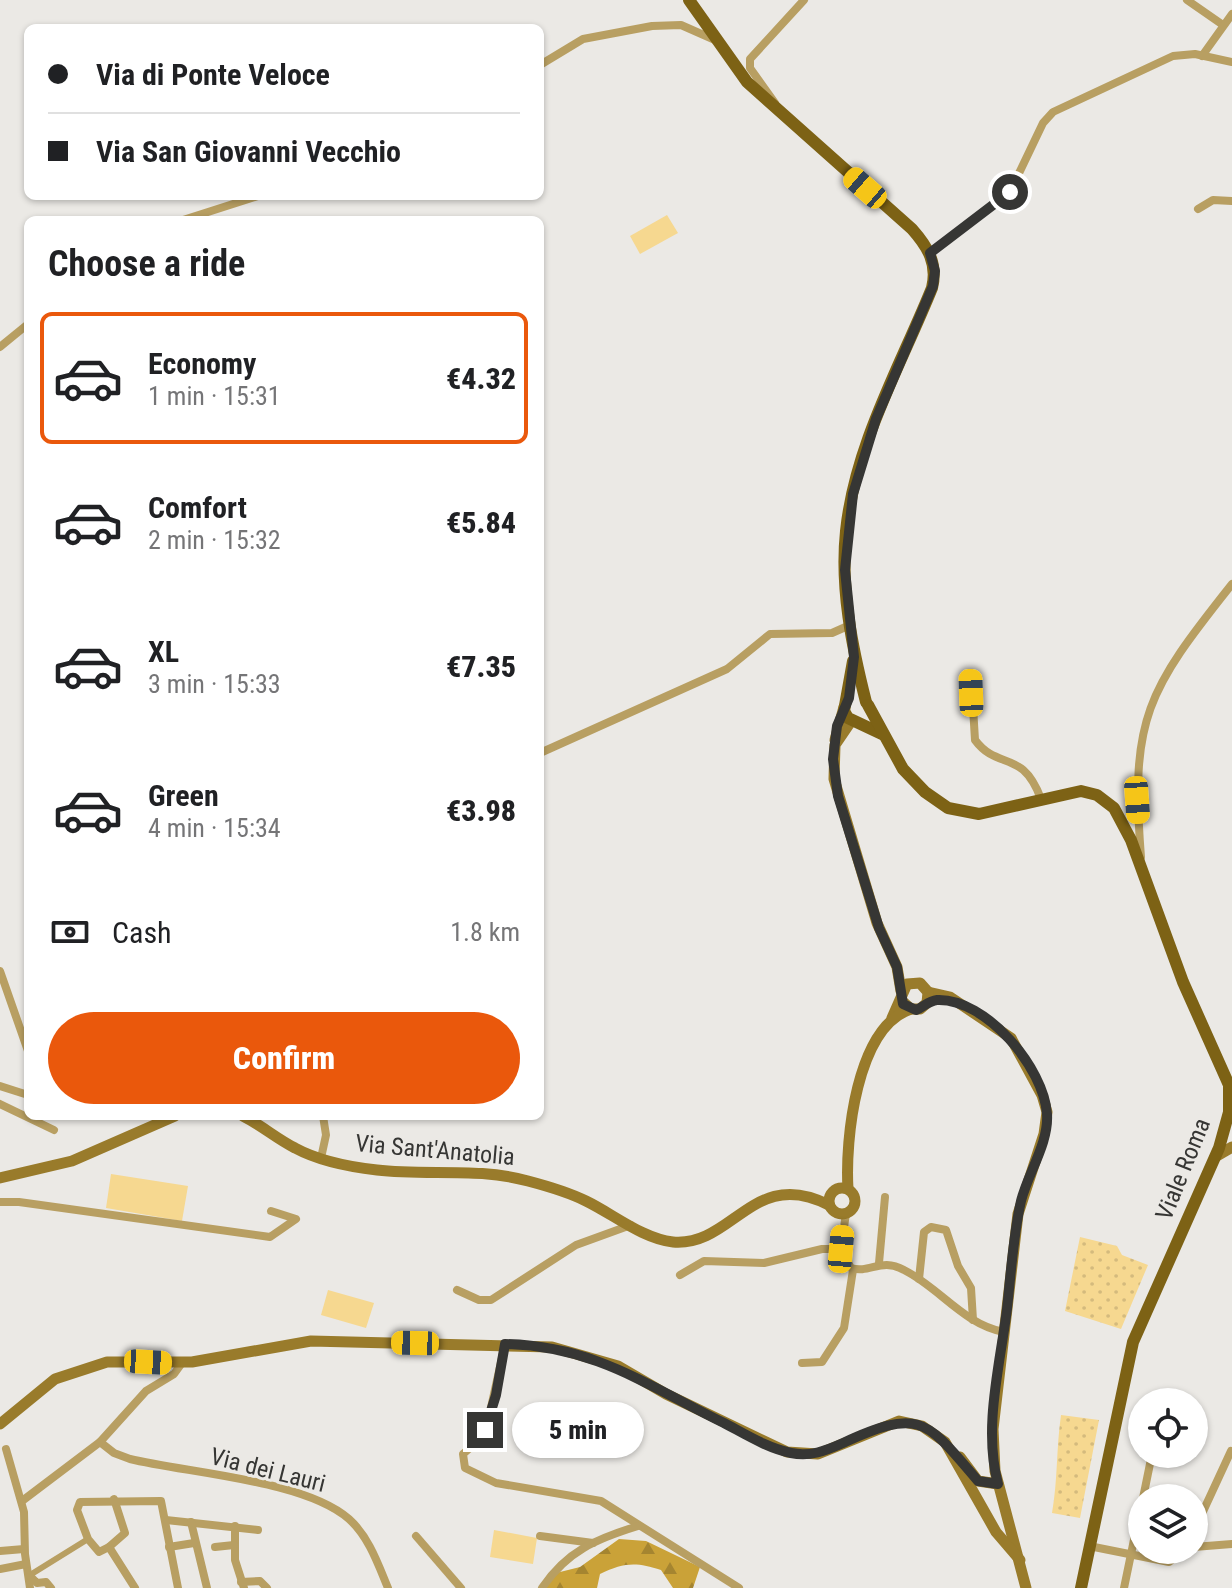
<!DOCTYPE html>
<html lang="en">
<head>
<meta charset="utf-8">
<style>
  body { margin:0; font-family:"Roboto Condensed",sans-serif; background:#f2f2f2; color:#202124; height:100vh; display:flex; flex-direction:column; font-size:30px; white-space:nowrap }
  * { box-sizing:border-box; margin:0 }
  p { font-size:26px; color:#757577 }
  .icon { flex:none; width:44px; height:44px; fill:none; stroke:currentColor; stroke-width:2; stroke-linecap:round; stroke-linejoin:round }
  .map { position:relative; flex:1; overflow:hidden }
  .sheet { position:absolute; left:24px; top:216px; width:520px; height:904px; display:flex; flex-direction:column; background:#fff; border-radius:12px; box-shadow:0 2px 6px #0004 }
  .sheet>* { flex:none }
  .top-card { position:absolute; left:24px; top:24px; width:520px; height:176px; border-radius:12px; box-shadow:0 2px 6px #0004; display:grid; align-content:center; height:176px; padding:0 24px; background:#fff }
  .buttons { position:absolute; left:1128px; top:1388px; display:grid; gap:16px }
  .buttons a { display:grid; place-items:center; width:80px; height:80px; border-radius:50%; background:#fff; box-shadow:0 2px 6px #0004; font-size:40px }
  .end { position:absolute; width:36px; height:36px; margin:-18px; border:10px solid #363634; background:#fff; box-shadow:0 0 0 4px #fff }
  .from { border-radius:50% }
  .bubble { position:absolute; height:56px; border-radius:28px; background:#fff; box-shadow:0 2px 6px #0004; font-size:26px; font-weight:800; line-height:56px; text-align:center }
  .car { position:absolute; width:24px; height:48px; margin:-24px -12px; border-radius:10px; box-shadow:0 0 6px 2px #0007; background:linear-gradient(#f5c518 24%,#345 0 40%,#f5c518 0 76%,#345 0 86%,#f5c518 0) }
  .top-card b { display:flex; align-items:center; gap:28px; height:76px; font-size:30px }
  .top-card b+b { border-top:2px solid #e0e0e0 }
  .top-card i { width:20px; height:20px; background:#202124 }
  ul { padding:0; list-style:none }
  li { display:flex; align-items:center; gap:24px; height:132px; margin:0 16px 12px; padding:0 8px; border:4px solid transparent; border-radius:12px }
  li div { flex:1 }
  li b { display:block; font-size:30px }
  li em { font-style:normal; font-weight:800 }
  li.selected { border-color:#ea580c }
  li>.icon { width:72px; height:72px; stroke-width:1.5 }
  h2 { padding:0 24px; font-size:36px; line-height:96px }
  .pay { display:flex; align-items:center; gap:20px; height:88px; padding:0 24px; font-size:30px }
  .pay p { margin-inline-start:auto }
  .button { display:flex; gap:16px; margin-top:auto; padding:16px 24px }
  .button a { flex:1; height:92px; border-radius:48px; background:#ea580c; color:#fff; font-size:32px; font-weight:800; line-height:92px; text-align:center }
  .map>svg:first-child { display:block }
  .forest { fill:url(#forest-firs) }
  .park { fill:#f6d890 }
  .garden { fill:url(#garden-dots) }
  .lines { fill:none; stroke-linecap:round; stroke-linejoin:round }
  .pedestrian { stroke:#b89f62; stroke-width:6 }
  .minor { stroke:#b89f62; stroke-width:8 }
  .secondary { stroke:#997b2b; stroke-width:11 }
  .primary { stroke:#7d6215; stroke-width:12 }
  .route { stroke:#363634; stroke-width:10 }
  .labels { text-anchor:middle; stroke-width:6; stroke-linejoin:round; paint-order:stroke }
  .street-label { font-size:24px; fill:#363634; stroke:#ebe9e5 }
</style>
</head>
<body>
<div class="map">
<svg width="1232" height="1588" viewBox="0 0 1232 1588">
  <defs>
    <pattern id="forest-firs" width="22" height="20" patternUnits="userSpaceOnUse" patternTransform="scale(2)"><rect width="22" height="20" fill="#caa238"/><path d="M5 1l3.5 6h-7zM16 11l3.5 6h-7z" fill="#a58530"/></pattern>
    <pattern id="garden-dots" width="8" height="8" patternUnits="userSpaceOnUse" patternTransform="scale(2)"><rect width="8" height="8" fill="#f6d890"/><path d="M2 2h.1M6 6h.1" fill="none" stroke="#d4ba7d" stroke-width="1.8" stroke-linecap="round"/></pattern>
  </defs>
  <rect width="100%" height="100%" fill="#ebe9e5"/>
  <path class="forest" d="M619,1539L646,1541L700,1567L693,1588H673L661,1570C637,1562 624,1562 600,1574L597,1588H546L556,1573L580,1567Z"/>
  <g class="park">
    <path d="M667,215L678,233L640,254L630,236Z"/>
    <path d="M111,1174L188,1186L182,1221L106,1208Z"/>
    <path d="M328,1290L374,1303L366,1328L321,1315Z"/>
    <path d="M494,1530L537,1538L533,1564L490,1557Z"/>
  </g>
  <g class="garden">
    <path d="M1080,1237L1117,1246L1122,1255L1148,1265L1121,1329L1065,1311Z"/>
    <path d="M1061,1415L1099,1420L1080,1518L1052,1513C1058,1479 1056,1450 1061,1415Z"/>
  </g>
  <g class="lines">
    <path class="pedestrian" d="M30,1575L88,1539"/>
    <g class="minor">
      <path d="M1187,0L1223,25"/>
      <path d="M1202,56L1232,14"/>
      <path d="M540,65L583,39L652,26L681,25L715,40"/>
      <path d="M775,103L750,68V59L804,0"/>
      <path d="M1198,209L1213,200L1232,201"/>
      <path d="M183,220L258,196"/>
      <path d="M930,253L1010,192L1043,123L1053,112L1173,56L1195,54L1232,62"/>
      <path d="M0,347L28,324"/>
      <path d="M971,674L975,740C998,771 1022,748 1041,799"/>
      <path d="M540,753L727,669L770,634L832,633L850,625"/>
      <path d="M1141,857C1130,718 1147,691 1232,584"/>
      <path d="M0,971L28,1051"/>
      <path d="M0,1086L28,1095"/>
      <path d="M0,1104L54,1130"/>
      <path d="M321,1158L326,1135L323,1116"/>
      <path d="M0,1202H19L270,1237L296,1219L271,1211"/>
      <path d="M846,1213L841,1249L851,1268C870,1274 881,1257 904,1270C940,1288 963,1324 1004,1332"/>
      <path d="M879,1263L885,1197"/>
      <path d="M680,1275L704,1261L764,1263L822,1249H841"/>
      <path d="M919,1279L924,1232L931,1227L946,1230L958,1266L971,1288L973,1320"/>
      <path d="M457,1290L479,1300H491L576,1245L631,1225"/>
      <path d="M505,1344L488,1421L479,1440L463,1454L465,1468L496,1483L601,1501L739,1588"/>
      <path d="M802,1363L822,1362L844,1328L853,1270"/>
      <path d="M100,1442L114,1453L130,1459C188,1473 305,1480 349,1519C369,1537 378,1564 388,1588"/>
      <path d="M6,1449L24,1512L25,1554L30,1588"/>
      <path d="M1143,1498L1152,1454"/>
      <path d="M22,1501L100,1442L146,1391L174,1374L182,1363"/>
      <path d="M166,1520L258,1530"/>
      <path d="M191,1522L207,1588"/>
      <path d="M235,1526V1560L244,1588"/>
      <path d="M1194,1531L1231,1451"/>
      <path d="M416,1536L461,1588"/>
      <path d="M540,1536L593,1543"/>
      <path d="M1089,1546L1169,1562L1185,1550"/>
      <path d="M109,1547L125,1533L114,1499"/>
      <path d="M169,1547L194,1543"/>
      <path d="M215,1547L234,1545"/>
      <path d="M1194,1547L1232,1544"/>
      <path d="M0,1551L24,1549"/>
      <path d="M0,1569L26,1564"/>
      <path d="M30,1576L37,1583L46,1582L51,1588"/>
      <path d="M241,1582L260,1581L267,1588"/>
      <path d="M135,1588L109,1547L99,1552L88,1539L77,1510L80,1502L161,1501L178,1588"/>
      <path d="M542,1588C567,1551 596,1539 638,1526"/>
      <path d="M1124,1588L1142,1501"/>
    </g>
    <g class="secondary">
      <path d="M852,720L835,745L834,779L877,923L897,967L901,991"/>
      <path d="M835,740L844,707"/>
      <path d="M928,992L950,997L1011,1038L1042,1095L1047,1112L1044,1134L1018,1214L993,1429L995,1471L1026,1588"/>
      <path d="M892,1018L907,984L920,983L928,992L927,1003L920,1009H911L901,1000"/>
      <path d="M243,1116C261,1125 277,1139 295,1148C319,1161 350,1167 377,1170C427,1176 478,1167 528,1181C547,1186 568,1192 586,1201C613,1214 643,1239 673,1242C733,1247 753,1166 829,1205"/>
      <path d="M1215,1157L1232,1147"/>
      <path d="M0,1178L72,1161L175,1116"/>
      <circle cx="842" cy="1201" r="13"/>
      <path d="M848,1189C845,1140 856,1027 911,1009"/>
      <path d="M0,1424L55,1379L107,1362H192L311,1341L552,1347L618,1366L666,1394L787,1452L818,1454L899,1421L922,1426L945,1442L996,1532L1020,1560"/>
      <path d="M960,1457L978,1481L998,1484"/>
    </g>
    <g class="primary">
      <path d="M689,0L747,82L912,229C928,247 938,264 932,288C900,367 855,445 846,531C840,588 852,647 866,702"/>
      <path d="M853,661L844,711L848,718L882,734"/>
      <path d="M868,705L903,769L925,792L948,808L979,814L1081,791L1097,795L1114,808L1131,840L1183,982L1229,1085V1112L1219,1148L1133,1342L1081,1588"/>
    </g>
  </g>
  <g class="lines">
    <path class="route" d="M485,1430L496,1395L505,1344C595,1346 646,1385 724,1423C745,1434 767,1448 791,1453C810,1457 825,1451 843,1443C921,1407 926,1420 978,1481L998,1484C983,1428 1000,1365 1007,1309C1011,1273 1013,1236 1021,1201C1028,1173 1049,1143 1047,1114C1044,1068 986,998 937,1000C928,1001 924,1007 916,1010L903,1004L897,967L879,928L838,796L833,759L837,726L849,698L854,657L845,570L853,494L876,419L933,286L935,271L930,253L1010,192"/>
  </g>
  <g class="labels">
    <g class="street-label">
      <text transform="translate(435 1150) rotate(5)" y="8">Via Sant'Anatolia</text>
      <text transform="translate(1183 1169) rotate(-68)" y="8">Viale Roma</text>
      <text transform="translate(268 1470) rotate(14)" y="8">Via dei Lauri</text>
    </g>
  </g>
</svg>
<div class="buttons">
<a><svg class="icon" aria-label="locate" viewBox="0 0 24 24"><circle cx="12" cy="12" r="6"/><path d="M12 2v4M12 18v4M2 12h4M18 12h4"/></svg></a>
<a><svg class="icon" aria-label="layers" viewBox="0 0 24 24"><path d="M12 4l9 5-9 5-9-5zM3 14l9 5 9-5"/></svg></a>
</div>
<i class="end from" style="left:1010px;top:192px"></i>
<i class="end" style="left:485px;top:1430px"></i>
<div class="bubble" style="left:512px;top:1402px;width:132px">5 min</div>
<i class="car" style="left:865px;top:188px;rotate:311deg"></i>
<i class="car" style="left:971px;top:693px;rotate:358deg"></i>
<i class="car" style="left:1137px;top:800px;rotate:176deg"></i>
<i class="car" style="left:841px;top:1249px;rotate:5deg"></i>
<i class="car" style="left:415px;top:1343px;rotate:271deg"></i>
<i class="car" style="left:148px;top:1362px;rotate:93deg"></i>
<div class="top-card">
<b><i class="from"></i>Via di Ponte Veloce</b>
<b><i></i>Via San Giovanni Vecchio</b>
</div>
<section class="sheet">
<h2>Choose a ride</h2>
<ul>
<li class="selected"><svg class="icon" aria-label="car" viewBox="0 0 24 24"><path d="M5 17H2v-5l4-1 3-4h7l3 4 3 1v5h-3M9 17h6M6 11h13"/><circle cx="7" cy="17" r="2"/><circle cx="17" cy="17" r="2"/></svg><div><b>Economy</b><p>1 min · 15:31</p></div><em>€4.32</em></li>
<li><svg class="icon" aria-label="car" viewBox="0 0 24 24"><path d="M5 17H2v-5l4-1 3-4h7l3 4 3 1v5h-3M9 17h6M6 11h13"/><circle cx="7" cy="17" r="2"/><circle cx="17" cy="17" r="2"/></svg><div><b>Comfort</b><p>2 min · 15:32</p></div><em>€5.84</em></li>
<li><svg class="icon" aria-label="car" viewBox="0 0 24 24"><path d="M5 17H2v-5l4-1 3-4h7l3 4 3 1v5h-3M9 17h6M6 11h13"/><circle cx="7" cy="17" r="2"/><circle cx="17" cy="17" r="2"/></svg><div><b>XL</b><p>3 min · 15:33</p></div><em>€7.35</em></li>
<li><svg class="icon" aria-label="car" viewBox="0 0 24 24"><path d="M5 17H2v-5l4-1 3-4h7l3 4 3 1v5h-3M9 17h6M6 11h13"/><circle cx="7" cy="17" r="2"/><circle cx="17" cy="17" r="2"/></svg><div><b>Green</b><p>4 min · 15:34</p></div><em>€3.98</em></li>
</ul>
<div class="pay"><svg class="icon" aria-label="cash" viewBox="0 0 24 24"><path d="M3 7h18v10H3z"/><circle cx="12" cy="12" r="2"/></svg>Cash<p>1.8 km</p></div>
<div class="button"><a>Confirm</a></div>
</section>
</div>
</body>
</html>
